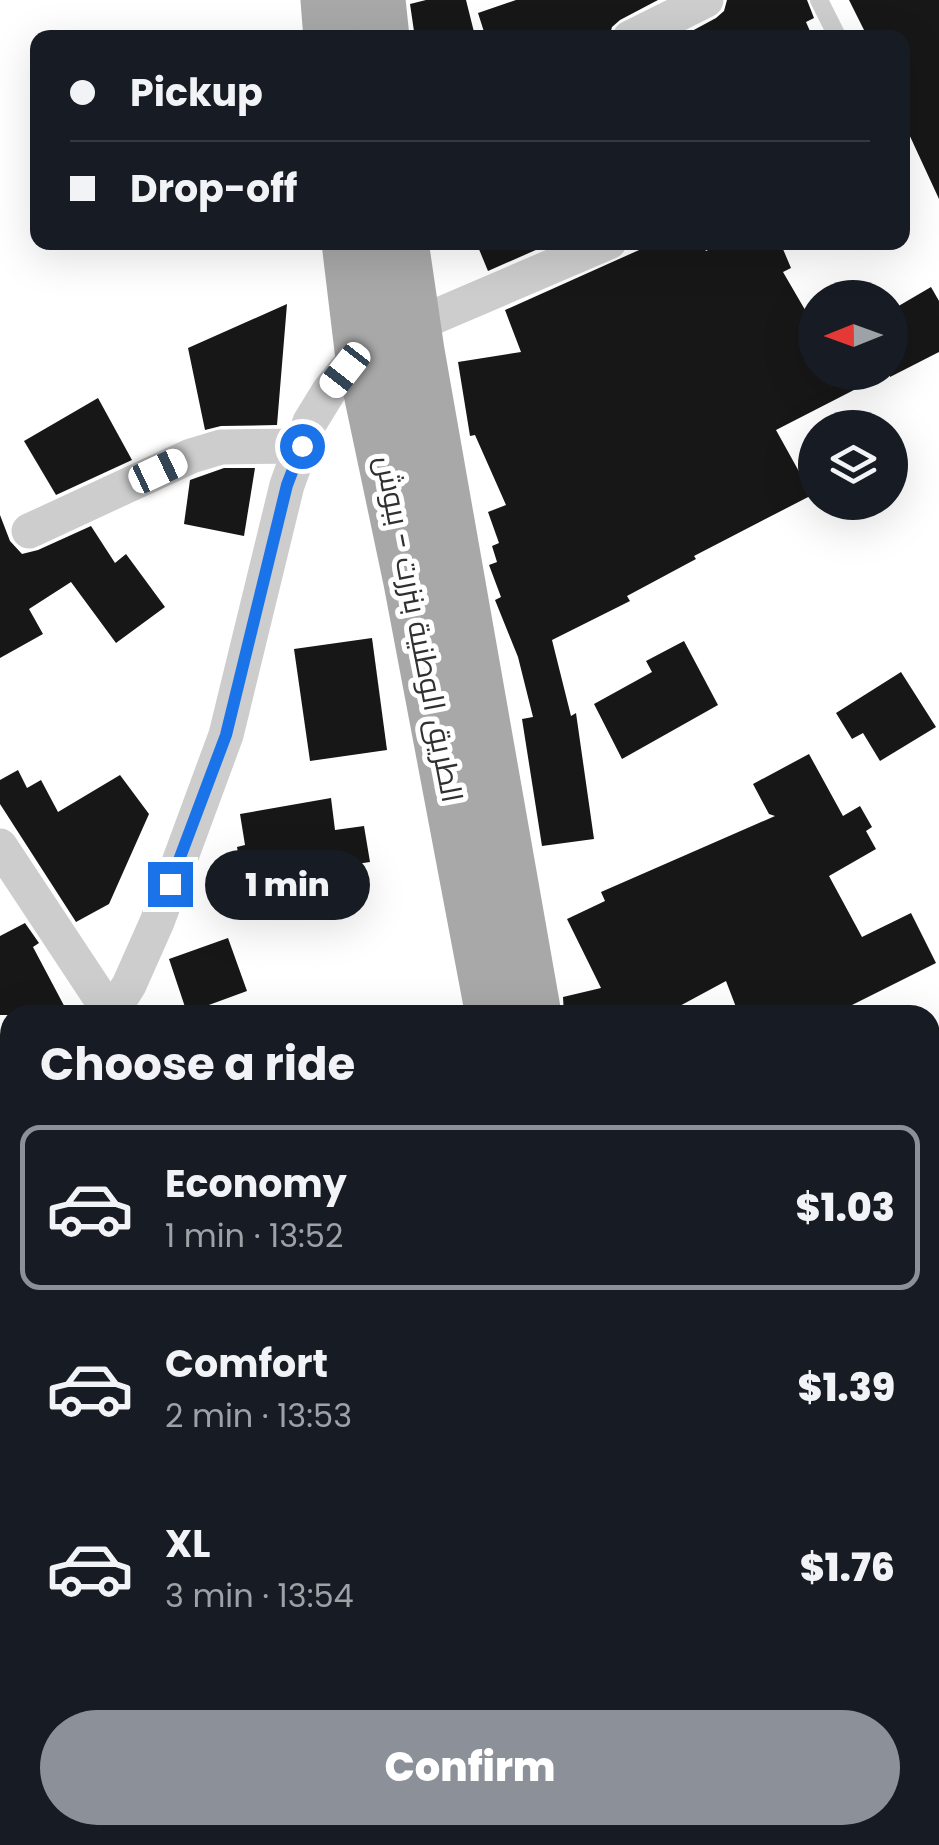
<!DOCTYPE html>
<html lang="en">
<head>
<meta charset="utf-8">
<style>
  body { margin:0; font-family:Poppins,Cairo,sans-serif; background:#242831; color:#f1f3f6; height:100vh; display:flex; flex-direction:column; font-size:38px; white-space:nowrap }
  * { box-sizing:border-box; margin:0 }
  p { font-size:32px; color:#9ea1a6 }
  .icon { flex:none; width:55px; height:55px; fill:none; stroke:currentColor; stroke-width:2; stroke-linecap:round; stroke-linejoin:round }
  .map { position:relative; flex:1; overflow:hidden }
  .side { position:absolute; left:0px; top:1005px; width:940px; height:840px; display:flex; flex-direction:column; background:#171b24; border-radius:30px 30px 0 0; box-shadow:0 10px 40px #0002 }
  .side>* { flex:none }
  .top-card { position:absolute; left:30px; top:30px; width:880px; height:220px; border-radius:20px; box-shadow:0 10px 40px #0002; display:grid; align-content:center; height:220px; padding:0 40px; background:#171b24 }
  .needle { width:65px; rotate:269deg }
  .buttons { position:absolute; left:798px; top:280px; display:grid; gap:20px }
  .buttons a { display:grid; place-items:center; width:110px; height:110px; border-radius:50%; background:#171b24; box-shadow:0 10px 40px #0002; font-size:50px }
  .end { position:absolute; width:45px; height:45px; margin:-22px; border:12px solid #1a73e8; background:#fff; box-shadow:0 0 0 5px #fff }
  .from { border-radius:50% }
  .bubble { position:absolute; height:70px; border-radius:35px; background:#171b24; box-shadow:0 10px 40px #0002; font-size:32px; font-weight:800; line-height:70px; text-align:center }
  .car { position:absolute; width:30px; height:60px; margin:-30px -15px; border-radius:12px; box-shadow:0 0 8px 2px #0007; background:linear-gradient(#fff 24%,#345 0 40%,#fff 0 76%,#345 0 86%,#fff 0) }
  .top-card b { display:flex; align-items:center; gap:35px; height:95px; font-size:38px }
  .top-card b+b { border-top:2px solid #363941 }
  .top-card i { width:25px; height:25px; background:#f1f3f6 }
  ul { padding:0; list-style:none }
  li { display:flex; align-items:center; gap:30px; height:165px; margin:0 20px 15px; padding:0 20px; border:5px solid transparent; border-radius:20px }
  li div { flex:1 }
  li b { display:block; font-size:38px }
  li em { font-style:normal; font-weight:800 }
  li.selected { border-color:#8c9099 }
  li>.icon { width:90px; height:90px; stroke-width:1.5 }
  h2 { padding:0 40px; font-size:45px; line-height:120px }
  .primary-button { display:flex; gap:20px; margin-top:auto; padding:20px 40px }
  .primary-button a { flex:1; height:115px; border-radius:60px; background:#8c9099; color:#fff; font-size:40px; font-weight:800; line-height:115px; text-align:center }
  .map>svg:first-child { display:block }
  .green { fill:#e0eedc }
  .building { fill:#171717 }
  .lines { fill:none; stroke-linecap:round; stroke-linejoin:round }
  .service { stroke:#cdcdcd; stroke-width:18 }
  .minor { stroke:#cdcdcd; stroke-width:35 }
  .primary { stroke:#a8a8a8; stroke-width:55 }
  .route { stroke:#1a73e8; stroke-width:12 }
  .labels { text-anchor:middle; stroke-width:10; stroke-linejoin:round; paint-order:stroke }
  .street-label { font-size:30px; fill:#303030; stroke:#fff }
</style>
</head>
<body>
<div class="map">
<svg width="939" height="1845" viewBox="0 0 939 1845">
  <rect width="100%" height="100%" fill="#fff"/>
  <path class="green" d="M10,1413V1835H171L176,1845H0V1417Z"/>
  <g class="building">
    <path d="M426,0H466L474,32L455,38H415L410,4Z"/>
    <path d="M516,0H658L620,20L612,27L609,38H486L478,13Z"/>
    <path d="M727,0H807L814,18L806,22L813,38H679L716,18L724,11Z"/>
    <path d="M849,0H939V199L902,119V38H868Z"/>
    <path d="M476,242H554L488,271Z"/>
    <path d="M657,242H701L706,251L724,242H780L791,268L783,272L815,327V372H889L776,430L812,495L694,556L696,559L627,596L630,601L552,640L571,716L576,713L594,839L542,846L522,719L533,717L518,657L495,600L501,597L489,565L497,562L492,546L499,543L488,512L506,505L475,435L470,436L458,362L521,352L505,310Z"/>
    <path d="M931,287L939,301V352L890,377V311Z"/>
    <path d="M287,304L277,425L221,426L205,430L188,348Z"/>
    <path d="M98,398L132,460L56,495L24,441Z"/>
    <path d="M224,468H255L244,536L184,524L190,480Z"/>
    <path d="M0,515L10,541L22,554L38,550L91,526L115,563L126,554L165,607L116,643L71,582L29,609L43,634L0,658Z"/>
    <path d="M372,638L387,750L310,761L294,649Z"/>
    <path d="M684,641L718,705L622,759L594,704L652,672L646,661Z"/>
    <path d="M901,672L936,727L880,761L863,733L852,739L836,713Z"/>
    <path d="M809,754L843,816L860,806L872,827L866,831L876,849L829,876L862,937L911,913L936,963L848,1007L852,1015H739L726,981L663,1015H564L563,997L601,988L567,919L605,901L601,892L775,816L769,814L753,784Z"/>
    <path d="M18,770L27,788L41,780L58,812L120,775L149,814L109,904L76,922L0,804V780Z"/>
    <path d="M331,798L335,830L364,826L370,862L288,874L290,882L244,890L237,847L245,845L240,814Z"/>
    <path d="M25,923L39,943L33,947L69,1015H0V936Z"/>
    <path d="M228,938L247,991L187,1013L169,959Z"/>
  </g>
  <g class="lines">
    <path class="service" d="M819,0L838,38"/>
    <g class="minor">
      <path d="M630,38L706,0"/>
      <path d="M413,326L609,242"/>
      <path d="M29,531L191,456L221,447L302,446"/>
      <path d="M0,846L111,1014"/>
      <path d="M110,1015L129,985L157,922L226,735L287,485L310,422L329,391L362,350"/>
      <path d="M0,1143L10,1135"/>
      <path d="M930,1730L939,1729"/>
    </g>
    <g class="primary">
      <path d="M328,0L331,38"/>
      <path d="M378,0L382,38"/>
      <path d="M349,242L362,350L411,582L493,1015"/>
      <path d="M401,242L417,351L534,1015"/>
      <path d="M633,1835L635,1845"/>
      <path d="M677,1835L679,1845"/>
    </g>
  </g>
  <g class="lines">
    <path class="route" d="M170,884L226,735L287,485L302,446"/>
  </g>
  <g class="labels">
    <g class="street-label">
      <text transform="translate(419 629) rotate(79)" y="10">الطريق الوطنية بنزرت - ببوش</text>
    </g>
  </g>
</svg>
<div class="buttons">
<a><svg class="needle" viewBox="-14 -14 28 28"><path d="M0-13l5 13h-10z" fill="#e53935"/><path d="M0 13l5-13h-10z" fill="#9ea1a6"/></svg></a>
<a><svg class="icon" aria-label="layers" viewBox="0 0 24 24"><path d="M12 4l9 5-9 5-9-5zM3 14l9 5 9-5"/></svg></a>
</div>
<i class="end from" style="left:302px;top:446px"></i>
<i class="end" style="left:170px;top:884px"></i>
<div class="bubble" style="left:205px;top:850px;width:165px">1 min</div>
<i class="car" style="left:345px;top:370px;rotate:218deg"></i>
<i class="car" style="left:158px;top:471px;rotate:65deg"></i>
<div class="top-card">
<b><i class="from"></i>Pickup</b>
<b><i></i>Drop-off</b>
</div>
<section class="side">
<h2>Choose a ride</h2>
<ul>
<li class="selected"><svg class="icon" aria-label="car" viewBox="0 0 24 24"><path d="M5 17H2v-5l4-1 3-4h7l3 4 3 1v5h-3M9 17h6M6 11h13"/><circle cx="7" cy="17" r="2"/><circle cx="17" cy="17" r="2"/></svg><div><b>Economy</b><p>1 min · 13:52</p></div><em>$1.03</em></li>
<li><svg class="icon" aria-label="car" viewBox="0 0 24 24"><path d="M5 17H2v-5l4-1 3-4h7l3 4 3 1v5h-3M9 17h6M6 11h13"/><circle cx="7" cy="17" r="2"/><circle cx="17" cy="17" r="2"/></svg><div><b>Comfort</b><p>2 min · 13:53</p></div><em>$1.39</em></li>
<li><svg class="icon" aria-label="car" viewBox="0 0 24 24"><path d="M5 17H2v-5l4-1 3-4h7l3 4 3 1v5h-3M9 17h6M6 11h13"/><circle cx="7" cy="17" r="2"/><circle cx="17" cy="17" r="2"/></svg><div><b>XL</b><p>3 min · 13:54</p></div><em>$1.76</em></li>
</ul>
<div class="primary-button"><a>Confirm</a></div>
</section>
</div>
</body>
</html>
